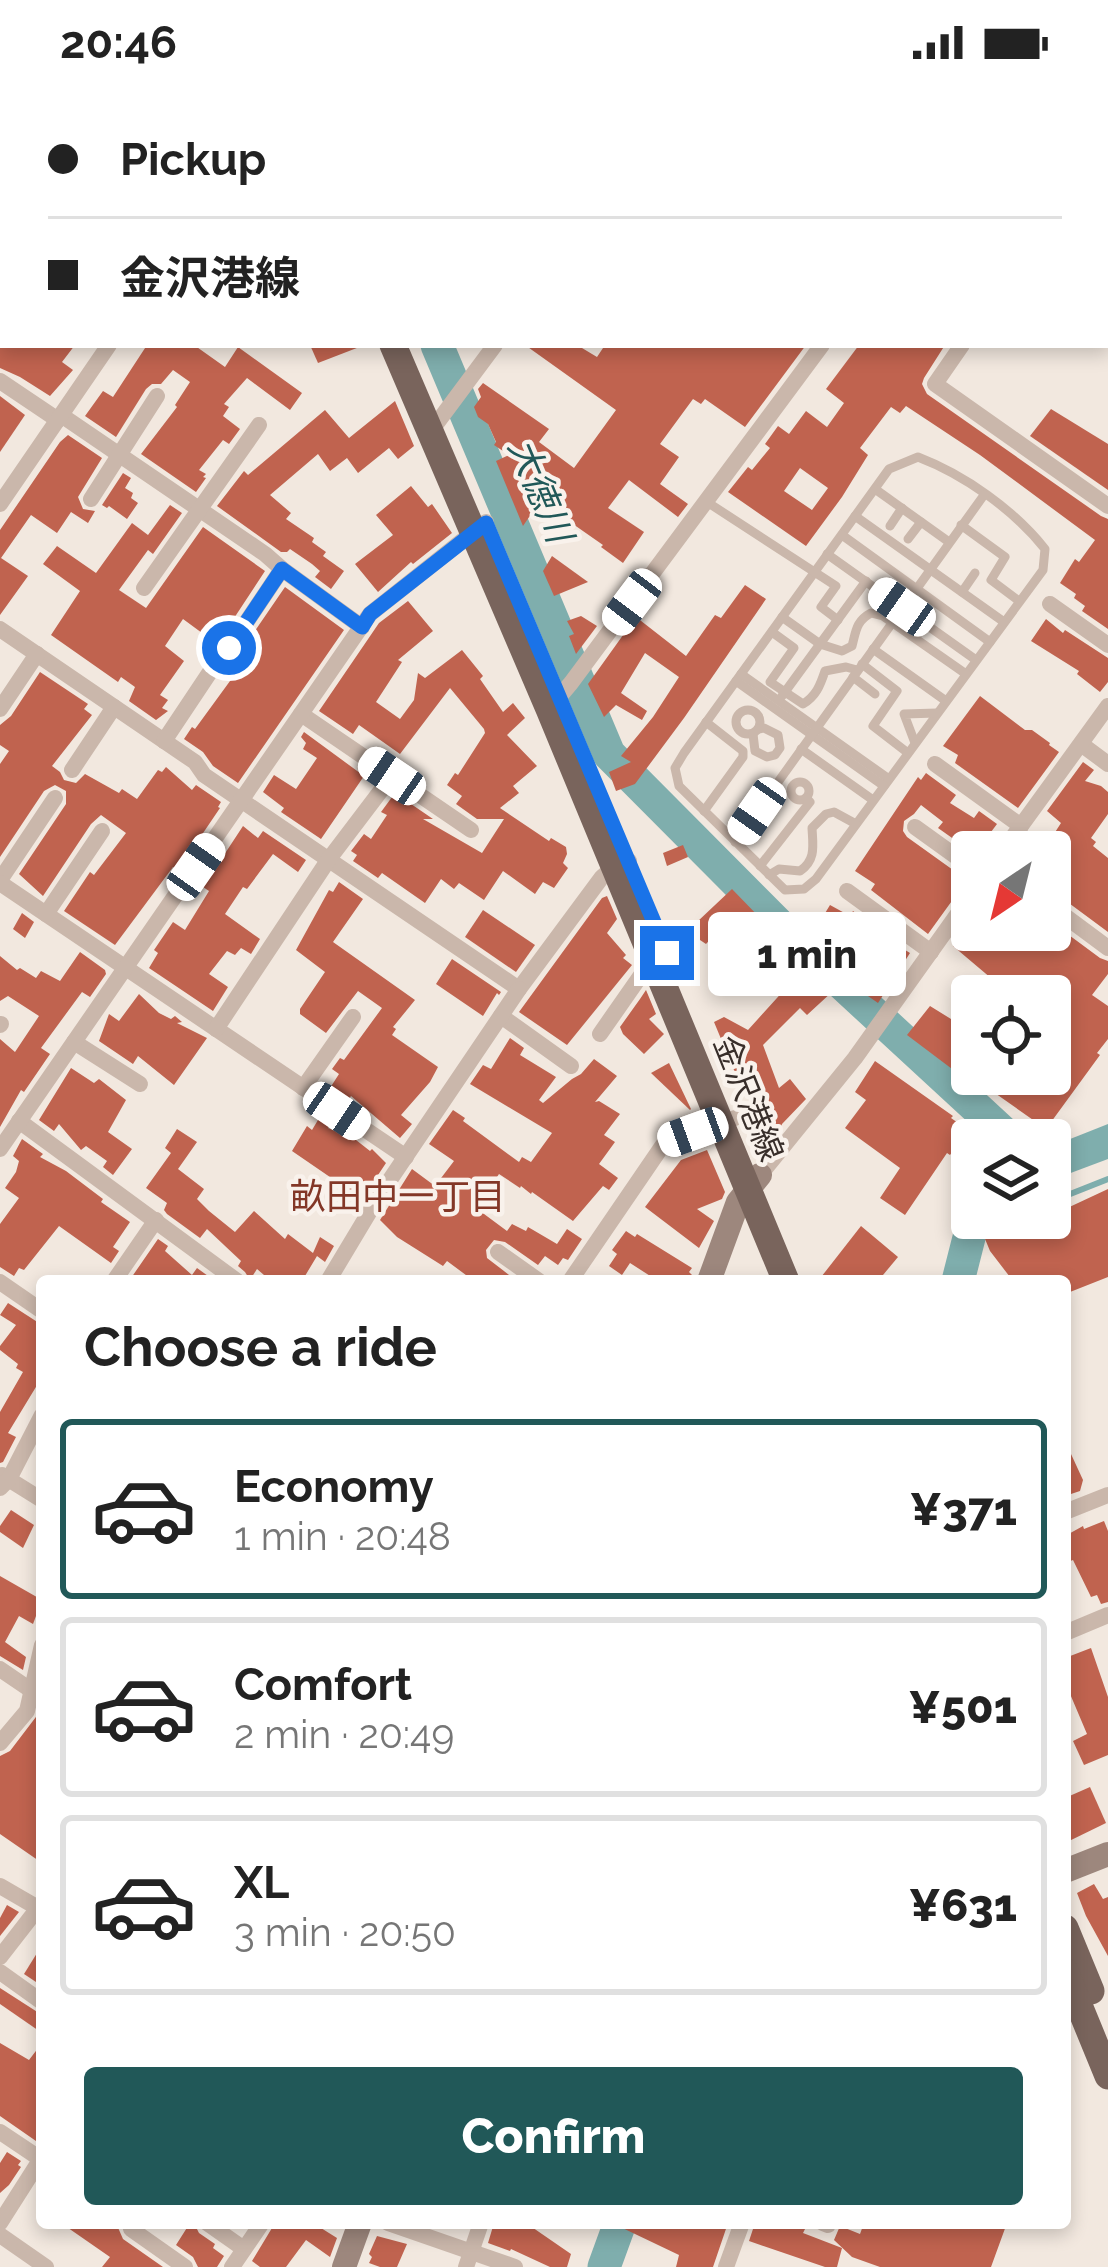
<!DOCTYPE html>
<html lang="en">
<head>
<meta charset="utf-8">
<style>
  body { margin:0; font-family:Raleway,"Noto Sans JP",sans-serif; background:#f2f2f2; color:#222; height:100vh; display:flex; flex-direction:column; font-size:45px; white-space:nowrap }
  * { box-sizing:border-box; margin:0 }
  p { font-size:39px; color:#767676 }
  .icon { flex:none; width:66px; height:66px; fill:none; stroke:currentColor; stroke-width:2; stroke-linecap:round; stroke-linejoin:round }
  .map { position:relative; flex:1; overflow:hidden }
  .sheet { position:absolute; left:36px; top:1191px; width:1035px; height:954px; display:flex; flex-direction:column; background:#fff; border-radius:12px; box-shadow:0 6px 18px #0003 }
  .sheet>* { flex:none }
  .hud { position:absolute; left:0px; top:0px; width:1110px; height:264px; box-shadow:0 6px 18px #0003; display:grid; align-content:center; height:264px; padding:0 48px; background:#fff }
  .needle { width:78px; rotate:215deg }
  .controls { position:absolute; left:951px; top:747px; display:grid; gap:24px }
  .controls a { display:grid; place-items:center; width:120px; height:120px; border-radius:12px; background:#fff; box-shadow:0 6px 18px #0003; font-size:60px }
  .end { position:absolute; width:54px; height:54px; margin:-27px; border:15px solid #1a73e8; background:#fff; box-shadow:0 0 0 6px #fff }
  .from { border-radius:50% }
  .bubble { position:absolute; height:84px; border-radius:12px; background:#fff; box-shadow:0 6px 18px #0003; font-size:39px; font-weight:800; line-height:84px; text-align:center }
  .car { position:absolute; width:36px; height:72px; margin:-36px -18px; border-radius:15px; box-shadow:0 0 9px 3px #0007; background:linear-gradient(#fff 24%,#345 0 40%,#fff 0 76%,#345 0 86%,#fff 0) }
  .hud b { display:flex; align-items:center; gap:42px; height:114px; font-size:45px }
  .hud b+b { border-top:3px solid #e0e0e0 }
  .hud i { width:30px; height:30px; background:#222 }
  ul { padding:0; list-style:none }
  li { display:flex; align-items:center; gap:36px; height:180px; margin:0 24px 18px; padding:0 24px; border:6px solid #e0e0e0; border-radius:12px }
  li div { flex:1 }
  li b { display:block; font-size:45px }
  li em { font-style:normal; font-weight:800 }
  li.current { border-color:#215858 }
  li>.icon { width:108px; height:108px; stroke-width:1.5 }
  h2 { padding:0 48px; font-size:54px; line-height:144px }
  .cta { display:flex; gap:24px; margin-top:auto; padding:24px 48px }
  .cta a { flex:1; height:138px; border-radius:12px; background:#215858; color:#fff; font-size:48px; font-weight:800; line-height:138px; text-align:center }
  .status { display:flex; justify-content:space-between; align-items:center; height:84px; padding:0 60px; background:#fff; direction:ltr }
  .status svg { height:33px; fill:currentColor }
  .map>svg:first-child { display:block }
  .water { fill:#7faead }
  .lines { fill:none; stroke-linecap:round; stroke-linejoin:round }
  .stream { stroke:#7faead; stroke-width:6 }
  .river { stroke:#7faead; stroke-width:33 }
  .building { fill:#c0634f; fill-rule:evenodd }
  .lane { stroke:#cab7ab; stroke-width:9 }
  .street { stroke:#cab7ab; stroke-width:16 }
  .secondary { stroke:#9d877d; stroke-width:24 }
  .primary { stroke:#79645c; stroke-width:27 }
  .route { stroke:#1a73e8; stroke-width:15 }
  .labels { text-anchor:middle; stroke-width:9; stroke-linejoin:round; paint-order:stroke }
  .street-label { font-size:33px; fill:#382e2a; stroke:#f9f2ec }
  .water-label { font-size:36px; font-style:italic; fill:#215858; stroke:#f9f2ec }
  .neighbourhood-label { font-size:36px; fill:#833727; stroke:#f9f2ec }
</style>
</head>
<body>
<div class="status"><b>20:46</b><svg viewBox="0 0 49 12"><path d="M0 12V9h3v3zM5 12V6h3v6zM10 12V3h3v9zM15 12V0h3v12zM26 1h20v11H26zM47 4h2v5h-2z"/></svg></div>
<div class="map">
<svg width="1108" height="2183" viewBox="0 0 1108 2183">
  <rect width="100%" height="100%" fill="#f2e8df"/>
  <path class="water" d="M1108,1040V1075L1060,1093L1050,1063Z"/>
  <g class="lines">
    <g class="stream">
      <path d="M1050,1118L1108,1095"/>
      <path d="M971,1142H987L1008,1134"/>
    </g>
    <g class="river">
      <path d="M125,0L129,3"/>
      <path d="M437,261L609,670L785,847L1006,1051L1004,1056"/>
      <path d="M958,1197L974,1134"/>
      <path d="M604,2183L620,2139"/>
    </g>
  </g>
  <g class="building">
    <path d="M0,261H75L62,278L73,286L50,312L20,293L0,284Z"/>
    <path d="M147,261H194L225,283L238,263L302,309L290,326L247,294L224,320L229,323L223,332L240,345L229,360L223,356L199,386L206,390L203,393L206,394L196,408L141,370L177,323L175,321L190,298L173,286L161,300H152L146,305L116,353L85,332L103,307L113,313Z"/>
    <path d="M310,261H362V262L318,279Z"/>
    <path d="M525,261H577L597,273L605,261H806L745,343L705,315L701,320L693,315L660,360L679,373L660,400L688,420L678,433L629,396L608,424L644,448L623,479L601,463L603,461L540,417L523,442L496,377L509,371L494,361L496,358L488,340L478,333L474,323L481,313L478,305L483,299L549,345L539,358L574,384L616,326Z"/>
    <path d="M859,261H945L924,294L922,300L927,310L1101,432L1108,435V545L1082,527L1085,522L1074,514L1076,510L1060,499L1075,475L1079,478L1095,456L980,371L906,322L900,329L891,323L860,364L868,371L842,413L806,462L728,408L748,383L752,386L770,364L765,360L778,342L789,350L806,327L827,343L844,319L826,305ZM800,384L828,404L812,426L784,407Z"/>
    <path d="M0,312L25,331L0,368Z"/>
    <path d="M395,317L414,362L398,375L389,364L358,389L347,374L330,387L318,370L270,411L291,429L286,435L314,454L312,458L326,468L323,472L344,487L331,505L315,493L320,487L312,480L290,465L287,468H281L217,422L244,387L248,391L325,326L349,354Z"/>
    <path d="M1051,325L1108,360V406L1030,352Z"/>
    <path d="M68,351L102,374L78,413L83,425L95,427L88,439L71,428L57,449L31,431L1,474L28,492L0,531V446L60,358Z"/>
    <path d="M123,389L131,394L125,404L133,409L131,414L138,419L127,435L109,422L107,424L102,421Z"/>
    <path d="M411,402L428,423L432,420L452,449L413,480L411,478L378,508L355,480L393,451L376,431Z"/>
    <path d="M170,421L182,429L153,470L148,466L119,506L146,524L203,443L265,487L217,560L183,535L165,562L184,577L160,611L168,616L162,624L168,627L156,636L129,617L135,603L121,593L118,598L51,551L80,507L43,480L57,462L96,489L132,439L148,451Z"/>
    <path d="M552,472L588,498L554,512L543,487Z"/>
    <path d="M745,501L766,515L684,634L635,700L616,707L609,688L631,678L621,672L653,633L679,593L645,569L621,609L647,627L642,636L616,621L604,633L588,600L636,533L686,572L715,531L721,534Z"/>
    <path d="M285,503L344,546L238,699L213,682L203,668L184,655L192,643L195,645L230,597L241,576L237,573Z"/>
    <path d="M408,517L433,547L398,576L402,578L376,618L400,635L414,616L418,589L425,594L462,566L483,592L480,595L503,628L513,619L525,634L507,651L537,682L513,702L519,709L500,724L549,757L551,754L566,763L567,770L563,779L568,784L554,804L543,798L535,810L503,787L484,816L459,799L454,805L441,795L425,819L382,789L378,794L353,777L357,771L351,767L364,750L371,755L387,731L381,728L395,709L433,735H423L482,769L504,735H477L456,720L462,712L447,701L455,689L458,691L485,649L484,645L450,604L400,670L359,641L353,650L319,627L379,539Z"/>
    <path d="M581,532L597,542L576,570L569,552L574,550L567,537Z"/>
    <path d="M1046,535L1063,549L1065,546L1108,574V598L1100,608L1077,590L1079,587L1031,557Z"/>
    <path d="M40,588L88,620L84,625L92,631L52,682L60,688L64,696L76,699L85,690L119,709L122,705L137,715L158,686L162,688L166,683L192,706L196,701L221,718L218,723L220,724L178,786L173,783L115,861L64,827L90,788L94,791L126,749L101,731L91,740L43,812L19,790L66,720V707L55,701L44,707L0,773V680L9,667L0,661V641L11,632Z"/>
    <path d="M980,612L1025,646H1032L1050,659L1049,661L1059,668L1018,724L955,679L958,671L943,662Z"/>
    <path d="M304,648L364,692L321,755L281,728L284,724L263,708L274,691L296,705L317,674L303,665L306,659L301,653Z"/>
    <path d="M1083,678L1094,686L1085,697L1101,702L1108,708V730L1091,754L1096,758L1093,762L1108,774V848L1058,811L1050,808V756L1061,739L1047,727Z"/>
    <path d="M926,689L956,711L950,719L974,734L979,727L997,740L985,756L991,761L989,768H972L938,744L943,738L921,721L914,730L904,737L903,747L907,753L967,796L928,850L871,806L875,800L855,787L918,693L921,696Z"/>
    <path d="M243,742L258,754L263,747L306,776L298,788L273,770L247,805L243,803L225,830L260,855L251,870L241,864L235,871L227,867L209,890L228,903L213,927L149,884L158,869L154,866L173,838L185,846L209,807L203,803Z"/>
    <path d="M683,761L688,773L667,782L663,769Z"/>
    <path d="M339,798L363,815L333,858L415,916L393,943L396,945L392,951L438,983L430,998L401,1031L412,1040L400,1054L351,1012L347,1018L330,1004L339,990L332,985L340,974L344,976L382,924L358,907L326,949L300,930V925L325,888L296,866L329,806L333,808Z"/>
    <path d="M732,805L762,836L760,838L818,893L838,861L816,844L830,821L850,832L853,827L870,840L868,843L910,869L878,919L845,896L807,931L800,924L763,961L779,1004L790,995L806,1015L782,1040L780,1046L773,1050L760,1033L756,1036L747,1020L757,1016L744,989L736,991L714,938L724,933L748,946L786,904L746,862L749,859L727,837L706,860L700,856L692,866L680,854Z"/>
    <path d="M607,812L617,835L607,849L626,871L623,874L632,881L567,961L519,928L602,814Z"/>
    <path d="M483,826L535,861L516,888L465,853Z"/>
    <path d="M22,829L34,838L25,854L13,845Z"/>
    <path d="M1050,837L1100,874L1108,877V890L1092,911L1108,922V955L1097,969L1100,971L1046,1045L972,993V1000L907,951L930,922L972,948V990H1050V912H991L998,900L953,862L963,846H1050Z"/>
    <path d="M80,868L105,886L106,890L90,913L82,908L41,964L50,970L24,1008L21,1006L0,1043V955L15,968L39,932L8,912L0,917V872L17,886L20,884L36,894L41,887L60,897Z"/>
    <path d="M452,875L501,908L499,911L497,909L483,932L436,900Z"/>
    <path d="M646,906L656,930L649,935L664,950L644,970L623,950L620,943L640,915L644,919L640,915Z"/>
    <path d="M139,910L159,929L171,935L175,932L182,938L177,939L207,954L174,1001L138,972L133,980L99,957L109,930L119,937Z"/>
    <path d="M510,954L524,964L520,971L556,993L539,1016L543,1019L572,995L581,990L594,975L617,992L595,1018L599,1017L620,1030L604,1051L615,1058L599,1080L618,1094L609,1106L603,1102L573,1137L532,1108L531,1110L521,1102L520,1104L499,1090L477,1123L480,1127L507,1147L512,1140L526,1147L528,1143L557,1160L567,1145L582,1155L568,1176L563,1174L558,1181L545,1172L538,1181L505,1158L494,1156L486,1166L487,1174L517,1197H474L447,1177L443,1182L397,1153L380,1136L412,1085L435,1102L454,1077L429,1060L453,1026L465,1034L463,1037L519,1078L522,1073L531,1078L552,1049L470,1000L483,981L491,985Z"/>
    <path d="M875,977L953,1032L951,1034L968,1046L950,1071L947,1069L905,1131L880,1114L900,1084L845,1044L866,1016L855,1008Z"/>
    <path d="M669,979L691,1025L690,1026L651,989Z"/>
    <path d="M71,984L94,999L99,995L126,1016L108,1048L132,1065L113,1091L103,1083L107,1077L86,1062L81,1066L59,1040L54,1047L39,1036Z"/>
    <path d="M321,1031L332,1038L328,1044L356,1056L370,1067L372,1065L386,1079L362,1115L292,1067L307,1042L312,1046Z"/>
    <path d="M177,1045L197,1058L178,1085L204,1105L197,1115L209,1127L235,1148L254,1127L285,1155L288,1150L313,1169L320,1153L334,1162L325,1178L317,1172L302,1197H271L257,1185L250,1196L245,1188L238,1182L241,1177L207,1145L200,1154L167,1130L164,1126L167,1119L146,1104L171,1069L165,1064Z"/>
    <path d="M22,1055L43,1070L40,1073L66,1087L103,1115L101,1118L130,1138L113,1163L119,1167L111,1179L59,1142L24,1186L19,1184L14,1192L0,1183V1140L19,1114L5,1104L16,1088L19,1077L13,1072Z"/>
    <path d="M707,1066L725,1108L722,1115L697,1125L714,1137L699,1164L645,1123L681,1076Z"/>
    <path d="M1108,1105V1193L1065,1210V1197H1013L990,1167L983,1150L1001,1141L1003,1146L1029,1134H1066L1063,1126Z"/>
    <path d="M861,1142L898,1173L878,1197H818Z"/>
    <path d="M626,1147L635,1153L637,1150L692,1184L689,1188L693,1192V1197H658L630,1179L622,1191L609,1182L617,1170L612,1166Z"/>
    <path d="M158,1155L168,1162L165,1167L192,1191L197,1184L215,1197H129Z"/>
    <path d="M8,1219L42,1241V1293L8,1349L16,1353L3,1378L0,1379V1328L23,1288L16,1284L18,1280L0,1266V1262L16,1241L0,1231Z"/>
    <path d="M1065,1357L1083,1396L1080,1407L1065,1412Z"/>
    <path d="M11,1426L34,1441L23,1464L0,1448V1442Z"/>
    <path d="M1104,1437L1108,1447V1518L1101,1520L1097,1511L1091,1513L1073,1476L1065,1479V1452L1083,1442L1084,1445Z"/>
    <path d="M0,1492L42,1516L33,1540L19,1532L5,1558L26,1573L23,1586L0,1572Z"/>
    <path d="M1091,1564L1108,1613V1671L1084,1681L1073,1657L1087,1650L1065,1598V1574Z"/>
    <path d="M42,1625V1779L0,1750V1672L10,1667Z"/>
    <path d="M1090,1703L1106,1739L1065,1759V1714Z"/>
    <path d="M1094,1800L1103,1815L1108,1813V1872L1086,1832L1077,1809Z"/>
    <path d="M7,1821L19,1828L0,1852V1834Z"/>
    <path d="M42,1861V1902L24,1890Z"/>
    <path d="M0,1904L42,1931V1949L0,1920Z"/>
    <path d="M0,1959L29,1976L42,1959V2049L36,2057L0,2032Z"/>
    <path d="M7,2068L21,2077L18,2081L21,2083L9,2101L0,2109V2079Z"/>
    <path d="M61,2139H116L123,2155L163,2183H102L110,2173Z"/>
    <path d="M190,2139H194L199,2149L215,2160L213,2164L224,2172L217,2183H198L193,2173L176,2161Z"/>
    <path d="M275,2139H313L337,2154L330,2173L306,2156L286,2183H260L252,2177Z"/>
    <path d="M494,2139H526L571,2170L567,2183H550L511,2165L510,2167L488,2159Z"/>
    <path d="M612,2139H728L713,2183H676L679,2171Z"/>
    <path d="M755,2139H795L806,2143L803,2149L842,2164L837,2183H825L749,2157Z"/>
    <path d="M864,2139H1007L991,2183H880L852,2173L834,2156L840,2142L860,2150Z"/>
    <path d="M377,2152L407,2160L397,2183H380L369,2179L372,2173L369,2170Z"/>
  </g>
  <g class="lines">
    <g class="lane">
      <path d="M918,373C965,391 1014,426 1045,465L1043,486L816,795L804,805L785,806L679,702L675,684L684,669L889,385Z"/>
      <path d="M875,405L949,458"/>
      <path d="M707,418L836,502L821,523L838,536"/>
      <path d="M855,432L1004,538"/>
      <path d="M961,441L1005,473L991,496L1019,517"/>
      <path d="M890,442L902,424"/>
      <path d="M842,451L990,558"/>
      <path d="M908,455L921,438"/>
      <path d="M827,470L976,576"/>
      <path d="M962,508L975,489"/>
      <path d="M782,533L820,560L842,567L852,562C856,547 856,537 871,529L883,532L966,590"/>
      <path d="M772,548L794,564L770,598L803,620C816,612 820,602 825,587L846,583L857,586"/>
      <path d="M873,565L946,617"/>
      <path d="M862,580L897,607L873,642L908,669"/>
      <path d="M741,590L889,695"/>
      <path d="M853,593L875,610"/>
      <path d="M736,597L884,702"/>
      <path d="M782,612L866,497"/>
      <circle cx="748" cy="638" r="12"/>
      <path d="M753,650L755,667L767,673L775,671L780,664L778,651L764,644L759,645"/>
      <path d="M915,659L904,630L937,629"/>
      <path d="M801,665L873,716"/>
      <circle cx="800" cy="707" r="9"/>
      <path d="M704,727L743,673V667L706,638"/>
      <path d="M735,758L984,411"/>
      <path d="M760,782L810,718L806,714"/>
      <path d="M769,791L779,785L800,787C816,776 813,762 812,744L826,730L834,728L856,740"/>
    </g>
    <g class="street">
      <path d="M92,0L97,3"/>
      <path d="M541,0L545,3"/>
      <path d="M942,0V3"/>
      <path d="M406,3L409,0"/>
      <path d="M682,3L685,0"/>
      <path d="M967,3L969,0"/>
      <path d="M1103,3L1104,0"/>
      <path d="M1107,153L1108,154"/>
      <path d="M0,161L3,163"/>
      <path d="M962,261L935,300L1108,422"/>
      <path d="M0,297L58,336"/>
      <path d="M61,331L265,470L282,485L362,543"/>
      <path d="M431,347L495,261"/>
      <path d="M91,415L157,312"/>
      <path d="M0,420L109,261"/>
      <path d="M144,504L259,341"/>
      <path d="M1050,520L1108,561"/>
      <path d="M0,545L195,678L204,691L519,905L602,793L615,782L629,777"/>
      <path d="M229,564L282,485"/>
      <path d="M0,625L37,570"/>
      <path d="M549,625L571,599L822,261"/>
      <path d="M301,630L471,746"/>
      <path d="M164,657L210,588"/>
      <path d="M1081,660L1108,680"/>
      <path d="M935,680L1021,742"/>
      <path d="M72,686L114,623"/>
      <path d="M915,743L972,784"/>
      <path d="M1002,768L1108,622"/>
      <path d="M0,796L55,714"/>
      <path d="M0,799L406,1073"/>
      <path d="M847,807L931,868"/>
      <path d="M1050,821L1108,864"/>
      <path d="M46,830L102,747"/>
      <path d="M501,932L571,982"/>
      <path d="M0,941L1,940"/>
      <path d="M216,945L329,775L392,692"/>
      <path d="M600,950L653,874L667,869"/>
      <path d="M74,958L140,1000"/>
      <path d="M303,1004L353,933"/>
      <path d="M19,1037L237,1197"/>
      <path d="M0,1065L370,530L486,438"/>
      <path d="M760,1091L855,974L972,810"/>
      <path d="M498,1168L539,1197"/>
      <path d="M114,1197L156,1136"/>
      <path d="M328,1197L379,1112L519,905"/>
      <path d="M570,1197L665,1058L735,1034"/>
      <path d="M0,1198L42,1227"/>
      <path d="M2,1391L42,1416"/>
      <path d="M0,1404L9,1395L42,1331"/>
      <path d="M1065,1428L1108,1411"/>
      <path d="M1065,1549L1108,1531"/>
      <path d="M0,1585L41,1613"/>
      <path d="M0,1659L27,1627L42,1561"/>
      <path d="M0,1802L38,1824"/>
      <path d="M0,1873L42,1819"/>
      <path d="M0,1888L42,1918"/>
      <path d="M0,2048L42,2076"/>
      <path d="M0,2139L42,2073"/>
      <path d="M207,2139L244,2165"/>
      <path d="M388,2139L515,2183"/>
      <path d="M823,2139L828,2141"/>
      <path d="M131,2145L185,2183"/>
      <path d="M0,2151L46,2183"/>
      <path d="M232,2183L262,2139"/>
      <path d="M466,2183L481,2139"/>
      <path d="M726,2183L742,2139"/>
    </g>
    <g class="secondary">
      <path d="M709,1197L738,1118L760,1091"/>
      <path d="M1065,1787L1108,1770"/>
      <path d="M344,2183L360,2139"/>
    </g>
    <g class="primary">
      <path d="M284,0L285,3"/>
      <path d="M304,0L305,3"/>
      <path d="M393,261L549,625L786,1197"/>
      <path d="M1065,1844L1091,1907"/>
      <path d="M1065,1887L1108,1992"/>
    </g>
  </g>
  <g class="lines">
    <path class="route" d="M229,564L282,485L362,543L370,530L486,439L667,869"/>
  </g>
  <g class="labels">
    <g class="street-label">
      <text transform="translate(749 1014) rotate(68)" y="12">金沢港線</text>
    </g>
    <g class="water-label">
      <text transform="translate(541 406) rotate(67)" y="13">大徳川</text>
    </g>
    <g class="neighbourhood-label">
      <text x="398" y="1125">畝田中一丁目</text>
    </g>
  </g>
</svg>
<div class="controls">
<a><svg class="needle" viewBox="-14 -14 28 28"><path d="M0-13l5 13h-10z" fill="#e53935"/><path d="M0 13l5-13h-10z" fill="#767676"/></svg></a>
<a><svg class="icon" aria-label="locate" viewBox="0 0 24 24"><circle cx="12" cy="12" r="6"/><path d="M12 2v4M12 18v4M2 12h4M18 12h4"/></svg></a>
<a><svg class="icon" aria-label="layers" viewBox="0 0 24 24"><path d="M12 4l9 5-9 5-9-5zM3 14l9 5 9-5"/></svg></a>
</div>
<i class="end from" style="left:229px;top:564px"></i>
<i class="end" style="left:667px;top:869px"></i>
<div class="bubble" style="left:708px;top:828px;width:198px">1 min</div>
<i class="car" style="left:632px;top:518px;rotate:217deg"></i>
<i class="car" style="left:902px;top:523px;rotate:305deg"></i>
<i class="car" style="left:392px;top:692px;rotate:304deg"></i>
<i class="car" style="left:757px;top:727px;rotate:215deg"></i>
<i class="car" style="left:196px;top:783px;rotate:35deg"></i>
<i class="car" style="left:337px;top:1027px;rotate:124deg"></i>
<i class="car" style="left:693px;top:1048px;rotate:250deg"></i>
<div class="hud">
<b><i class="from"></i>Pickup</b>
<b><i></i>金沢港線</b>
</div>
<section class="sheet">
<h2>Choose a ride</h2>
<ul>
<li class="current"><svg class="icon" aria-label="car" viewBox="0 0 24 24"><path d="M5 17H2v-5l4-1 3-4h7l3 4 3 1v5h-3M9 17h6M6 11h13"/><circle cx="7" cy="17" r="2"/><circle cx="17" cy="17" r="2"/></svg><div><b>Economy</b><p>1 min · 20:48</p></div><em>¥371</em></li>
<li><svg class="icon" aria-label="car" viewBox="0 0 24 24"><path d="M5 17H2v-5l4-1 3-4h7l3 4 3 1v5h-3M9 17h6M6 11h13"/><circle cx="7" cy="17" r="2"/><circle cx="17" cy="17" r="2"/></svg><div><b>Comfort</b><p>2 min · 20:49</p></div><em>¥501</em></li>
<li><svg class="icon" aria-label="car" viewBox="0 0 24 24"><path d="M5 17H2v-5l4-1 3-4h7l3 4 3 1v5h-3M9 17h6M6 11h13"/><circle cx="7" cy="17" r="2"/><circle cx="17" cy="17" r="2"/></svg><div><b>XL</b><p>3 min · 20:50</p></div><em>¥631</em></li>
</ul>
<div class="cta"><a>Confirm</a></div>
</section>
</div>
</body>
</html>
